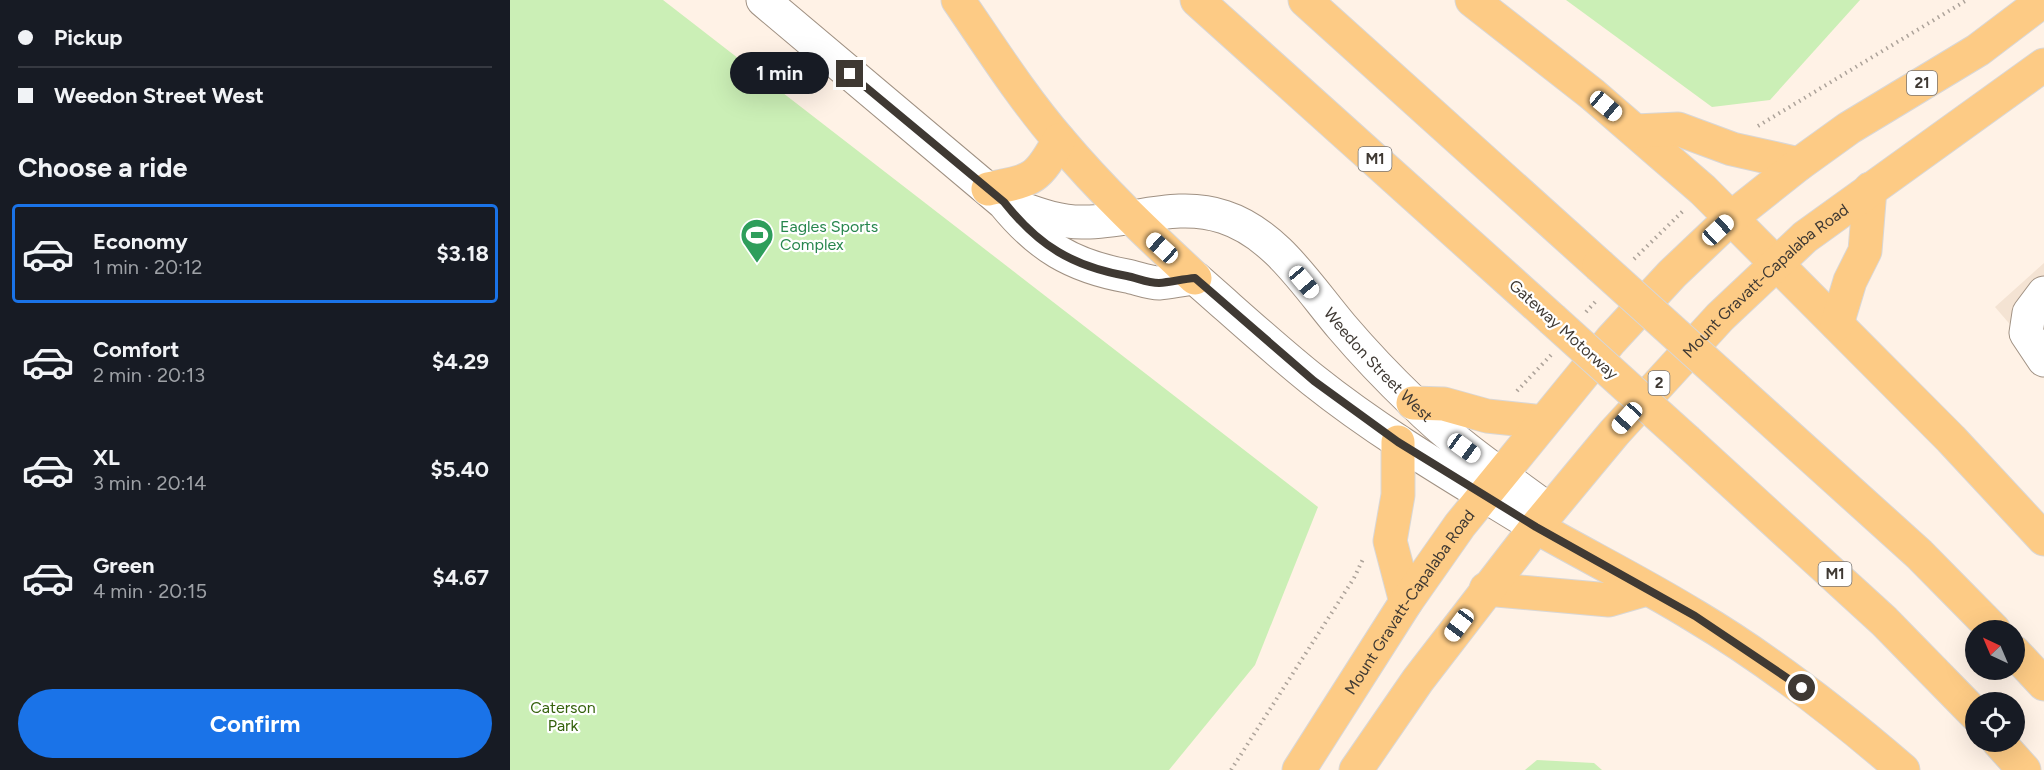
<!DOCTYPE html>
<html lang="en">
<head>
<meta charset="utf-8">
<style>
  body { margin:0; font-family:Figtree,sans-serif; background:#242831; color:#f1f3f6; height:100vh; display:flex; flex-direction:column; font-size:22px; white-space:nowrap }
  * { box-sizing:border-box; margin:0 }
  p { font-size:20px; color:#9ea1a6 }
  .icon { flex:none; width:33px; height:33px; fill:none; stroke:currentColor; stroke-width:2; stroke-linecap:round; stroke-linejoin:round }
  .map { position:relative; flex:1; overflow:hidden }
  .drawer { display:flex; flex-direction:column; background:#171b24; width:510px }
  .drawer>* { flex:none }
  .top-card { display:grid; align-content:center; height:132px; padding:0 18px; background:#171b24 }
  .needle { width:39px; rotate:316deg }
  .tools { position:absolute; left:1455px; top:620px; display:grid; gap:12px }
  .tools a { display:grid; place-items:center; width:60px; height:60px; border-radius:50%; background:#171b24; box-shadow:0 6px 24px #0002; font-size:30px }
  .end { position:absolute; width:27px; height:27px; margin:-14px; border:8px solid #3f3933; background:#fff; box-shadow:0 0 0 3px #fff }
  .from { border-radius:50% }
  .bubble { position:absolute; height:42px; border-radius:21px; background:#171b24; box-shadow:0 6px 24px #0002; font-size:20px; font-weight:700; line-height:42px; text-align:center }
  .car { position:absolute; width:18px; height:36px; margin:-18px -9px; border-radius:8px; box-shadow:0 0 4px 2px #0007; background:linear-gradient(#fff 24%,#345 0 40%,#fff 0 76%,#345 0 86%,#fff 0) }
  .top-card b { display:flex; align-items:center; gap:21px; height:57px; font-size:22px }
  .top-card b+b { border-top:2px solid #363941 }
  .top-card i { width:15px; height:15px; background:#f1f3f6 }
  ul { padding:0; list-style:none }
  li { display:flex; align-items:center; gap:18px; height:99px; margin:0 12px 9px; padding:0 6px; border:3px solid transparent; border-radius:6px }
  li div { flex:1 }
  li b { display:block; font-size:22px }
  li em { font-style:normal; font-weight:700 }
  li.on { border-color:#1a73e8 }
  li>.icon { width:54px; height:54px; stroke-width:1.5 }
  h2 { padding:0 18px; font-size:27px; line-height:72px }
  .action { display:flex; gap:12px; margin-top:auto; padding:12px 18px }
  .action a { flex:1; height:69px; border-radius:36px; background:#1a73e8; color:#fff; font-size:24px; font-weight:700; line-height:69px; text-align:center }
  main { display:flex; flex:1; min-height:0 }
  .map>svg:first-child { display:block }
  .built { fill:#f4e3d3 }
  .green { fill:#cbefb6 }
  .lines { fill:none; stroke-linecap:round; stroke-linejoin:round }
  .minor-casing { stroke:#a09183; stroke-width:35 }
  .highway-casing { stroke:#d9d7d6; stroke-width:35 }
  .path { stroke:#ada39a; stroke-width:4; stroke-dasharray:1.5 4.5; stroke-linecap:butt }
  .minor { stroke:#fff; stroke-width:33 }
  .highway { stroke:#fdcb85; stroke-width:33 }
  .highway-bridge-casing { stroke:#d9d7d6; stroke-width:35; stroke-linecap:butt }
  .highway-bridge { stroke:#fdcb85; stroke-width:33 }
  .route { stroke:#3f3933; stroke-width:8 }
  .labels { text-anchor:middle; stroke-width:4.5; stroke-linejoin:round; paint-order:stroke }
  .shield { fill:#fff; stroke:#797470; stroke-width:1.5 }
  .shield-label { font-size:15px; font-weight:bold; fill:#3f3933 }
  .leisure-label { font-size:16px; fill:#27864d; stroke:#fff; text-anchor:start }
  .street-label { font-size:16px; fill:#3f3933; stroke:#fff }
  .park-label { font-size:16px; fill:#35620d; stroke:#fff }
</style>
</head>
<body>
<main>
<section class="drawer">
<div class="top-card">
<b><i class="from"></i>Pickup</b>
<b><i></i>Weedon Street West</b>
</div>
<h2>Choose a ride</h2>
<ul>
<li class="on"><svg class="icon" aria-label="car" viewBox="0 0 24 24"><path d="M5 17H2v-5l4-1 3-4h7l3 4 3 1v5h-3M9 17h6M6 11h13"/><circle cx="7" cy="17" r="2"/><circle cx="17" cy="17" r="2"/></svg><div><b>Economy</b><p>1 min · 20:12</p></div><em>$3.18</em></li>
<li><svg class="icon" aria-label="car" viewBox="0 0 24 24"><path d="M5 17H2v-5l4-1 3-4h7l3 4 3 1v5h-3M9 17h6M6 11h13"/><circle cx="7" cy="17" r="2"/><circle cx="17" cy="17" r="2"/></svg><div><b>Comfort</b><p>2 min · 20:13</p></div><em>$4.29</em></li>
<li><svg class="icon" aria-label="car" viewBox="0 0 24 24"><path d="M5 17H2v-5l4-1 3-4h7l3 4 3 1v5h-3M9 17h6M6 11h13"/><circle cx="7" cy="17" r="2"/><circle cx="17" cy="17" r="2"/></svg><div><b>XL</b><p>3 min · 20:14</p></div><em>$5.40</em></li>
<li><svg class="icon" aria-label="car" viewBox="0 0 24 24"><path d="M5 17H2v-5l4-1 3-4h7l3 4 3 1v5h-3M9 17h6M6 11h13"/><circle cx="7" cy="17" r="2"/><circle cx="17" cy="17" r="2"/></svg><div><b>Green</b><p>4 min · 20:15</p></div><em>$4.67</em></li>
</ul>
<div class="action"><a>Confirm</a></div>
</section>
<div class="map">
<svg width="1534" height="770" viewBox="0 0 1534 770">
  <rect width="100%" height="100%" fill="#fff2e6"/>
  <path class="built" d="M1534,263V364L1485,307Z"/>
  <g class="green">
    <path d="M0,0H153L808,507L745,665L659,770H0Z"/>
    <path d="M1056,0H1350L1260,100L1202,107Z"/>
    <path d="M1027,760L1084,763L1092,770H1015Z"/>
  </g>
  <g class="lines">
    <g class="minor-casing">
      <g id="minor">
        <path d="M253,0L494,203C529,246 562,266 617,276C627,278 639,283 649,283C661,282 673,279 685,278C724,312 763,348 803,380C873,436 950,480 1026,527"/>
        <path id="s1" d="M496,203C522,212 547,223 575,222C622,222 667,201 714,217C766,234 798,287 832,327C855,354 879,379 904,403C945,444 993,476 1039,510"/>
        <path d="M1534,293L1519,313L1516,333L1534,360"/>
      </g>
    </g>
    <g class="highway-casing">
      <g id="highway">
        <path d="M448,0C481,48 512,97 550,141C592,191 638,234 685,278"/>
        <path d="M687,0L1042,319"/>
        <path d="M795,0L1089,265"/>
        <path d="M962,0L1082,94L1193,190L1441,439L1534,539"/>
        <path d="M1126,131L1168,129L1222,149L1289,164"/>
        <path d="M478,189C522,180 527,181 549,140"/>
        <path d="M1327,324L1340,281L1355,251L1360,189"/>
        <path d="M1223,386L1409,554L1484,630"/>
        <path d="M903,403L934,404L977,416L1033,422"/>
        <path d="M1177,441L1374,621L1466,715"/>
        <path d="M888,442V495L880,541L896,602"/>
        <path d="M1026,527C1079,557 1133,584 1185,616C1259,660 1328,714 1393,770"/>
        <path d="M976,589L1099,600L1137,589"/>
        <path d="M1504,652L1534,684"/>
        <path d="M1488,741L1514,770"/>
        <path id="s2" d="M789,770L896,602L950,525L1101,340L1162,274L1221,218L1289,164L1339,128L1468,50L1534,0"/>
        <path id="s3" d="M846,770L908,680L1026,527L1104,433L1210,317L1295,237L1534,65"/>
      </g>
    </g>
    <g class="path">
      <path d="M1248,126L1457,0"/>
      <path d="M1124,259L1173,211"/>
      <path d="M1076,312L1087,300"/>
      <path d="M1007,391L1041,355"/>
      <path d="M721,770L844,578L854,557"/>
    </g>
    <use href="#minor" class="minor"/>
    <use href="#highway" class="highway"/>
    <g class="highway-bridge-casing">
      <g id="highway-bridge">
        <path d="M1089,265L1223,386"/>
        <path d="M1042,319L1177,441"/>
      </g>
    </g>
    <use href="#highway-bridge" class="highway-bridge"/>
  </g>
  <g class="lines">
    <path class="route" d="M340,74L494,202C529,246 562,266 617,276C627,278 638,283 649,283C661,282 673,279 685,278L804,381L888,442L1026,527L1185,616L1292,688"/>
  </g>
  <defs>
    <g id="stadium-pin" transform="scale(1.725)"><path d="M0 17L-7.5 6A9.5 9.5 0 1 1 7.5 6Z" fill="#2e9e5b" stroke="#fff"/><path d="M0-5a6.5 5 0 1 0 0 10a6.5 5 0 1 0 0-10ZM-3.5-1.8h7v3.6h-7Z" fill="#fff"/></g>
  </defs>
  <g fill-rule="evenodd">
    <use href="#stadium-pin" x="247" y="235"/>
  </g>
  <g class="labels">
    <g class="shield">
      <rect x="1397" y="71" width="30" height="24" rx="4.5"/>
      <rect x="848.5" y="147" width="33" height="24" rx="4.5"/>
      <rect x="1138.5" y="371" width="21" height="24" rx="4.5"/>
      <rect x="1308.5" y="562" width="33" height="24" rx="4.5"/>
    </g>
    <g class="shield-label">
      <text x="1412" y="88">21</text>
      <text x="865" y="164">M1</text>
      <text x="1149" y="388">2</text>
      <text x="1325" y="579">M1</text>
    </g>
    <g class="leisure-label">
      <text x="270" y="232">Eagles Sports<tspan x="270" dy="18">Complex</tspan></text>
    </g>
    <g class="street-label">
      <text dy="6" stroke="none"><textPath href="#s3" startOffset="640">Mount Gravatt-Capalaba Road</textPath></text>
      <text transform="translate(1054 329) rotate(42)" y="6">Gateway Motorway</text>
      <text dy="6" stroke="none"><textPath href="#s1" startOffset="438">Weedon Street West</textPath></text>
      <text dy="6" stroke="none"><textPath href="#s2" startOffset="201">Mount Gravatt-Capalaba Road</textPath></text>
    </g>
    <g class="park-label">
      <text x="53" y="713">Caterson<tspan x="53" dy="18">Park</tspan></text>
    </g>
  </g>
</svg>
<div class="tools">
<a><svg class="needle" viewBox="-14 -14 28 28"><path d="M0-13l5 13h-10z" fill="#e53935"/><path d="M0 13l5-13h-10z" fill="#9ea1a6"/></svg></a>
<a><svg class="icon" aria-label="locate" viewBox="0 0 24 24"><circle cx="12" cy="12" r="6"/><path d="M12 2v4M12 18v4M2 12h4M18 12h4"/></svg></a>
</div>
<i class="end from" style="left:1292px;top:688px"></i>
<i class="end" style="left:340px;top:74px"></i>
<div class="bubble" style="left:220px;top:52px;width:99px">1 min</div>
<i class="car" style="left:1096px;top:106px;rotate:130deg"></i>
<i class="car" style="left:1208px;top:230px;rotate:47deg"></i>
<i class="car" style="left:652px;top:248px;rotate:312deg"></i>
<i class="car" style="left:794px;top:282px;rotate:140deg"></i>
<i class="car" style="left:1117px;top:418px;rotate:222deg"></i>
<i class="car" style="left:954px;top:448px;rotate:126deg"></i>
<i class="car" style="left:949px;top:625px;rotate:217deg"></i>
</div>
</main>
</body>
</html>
